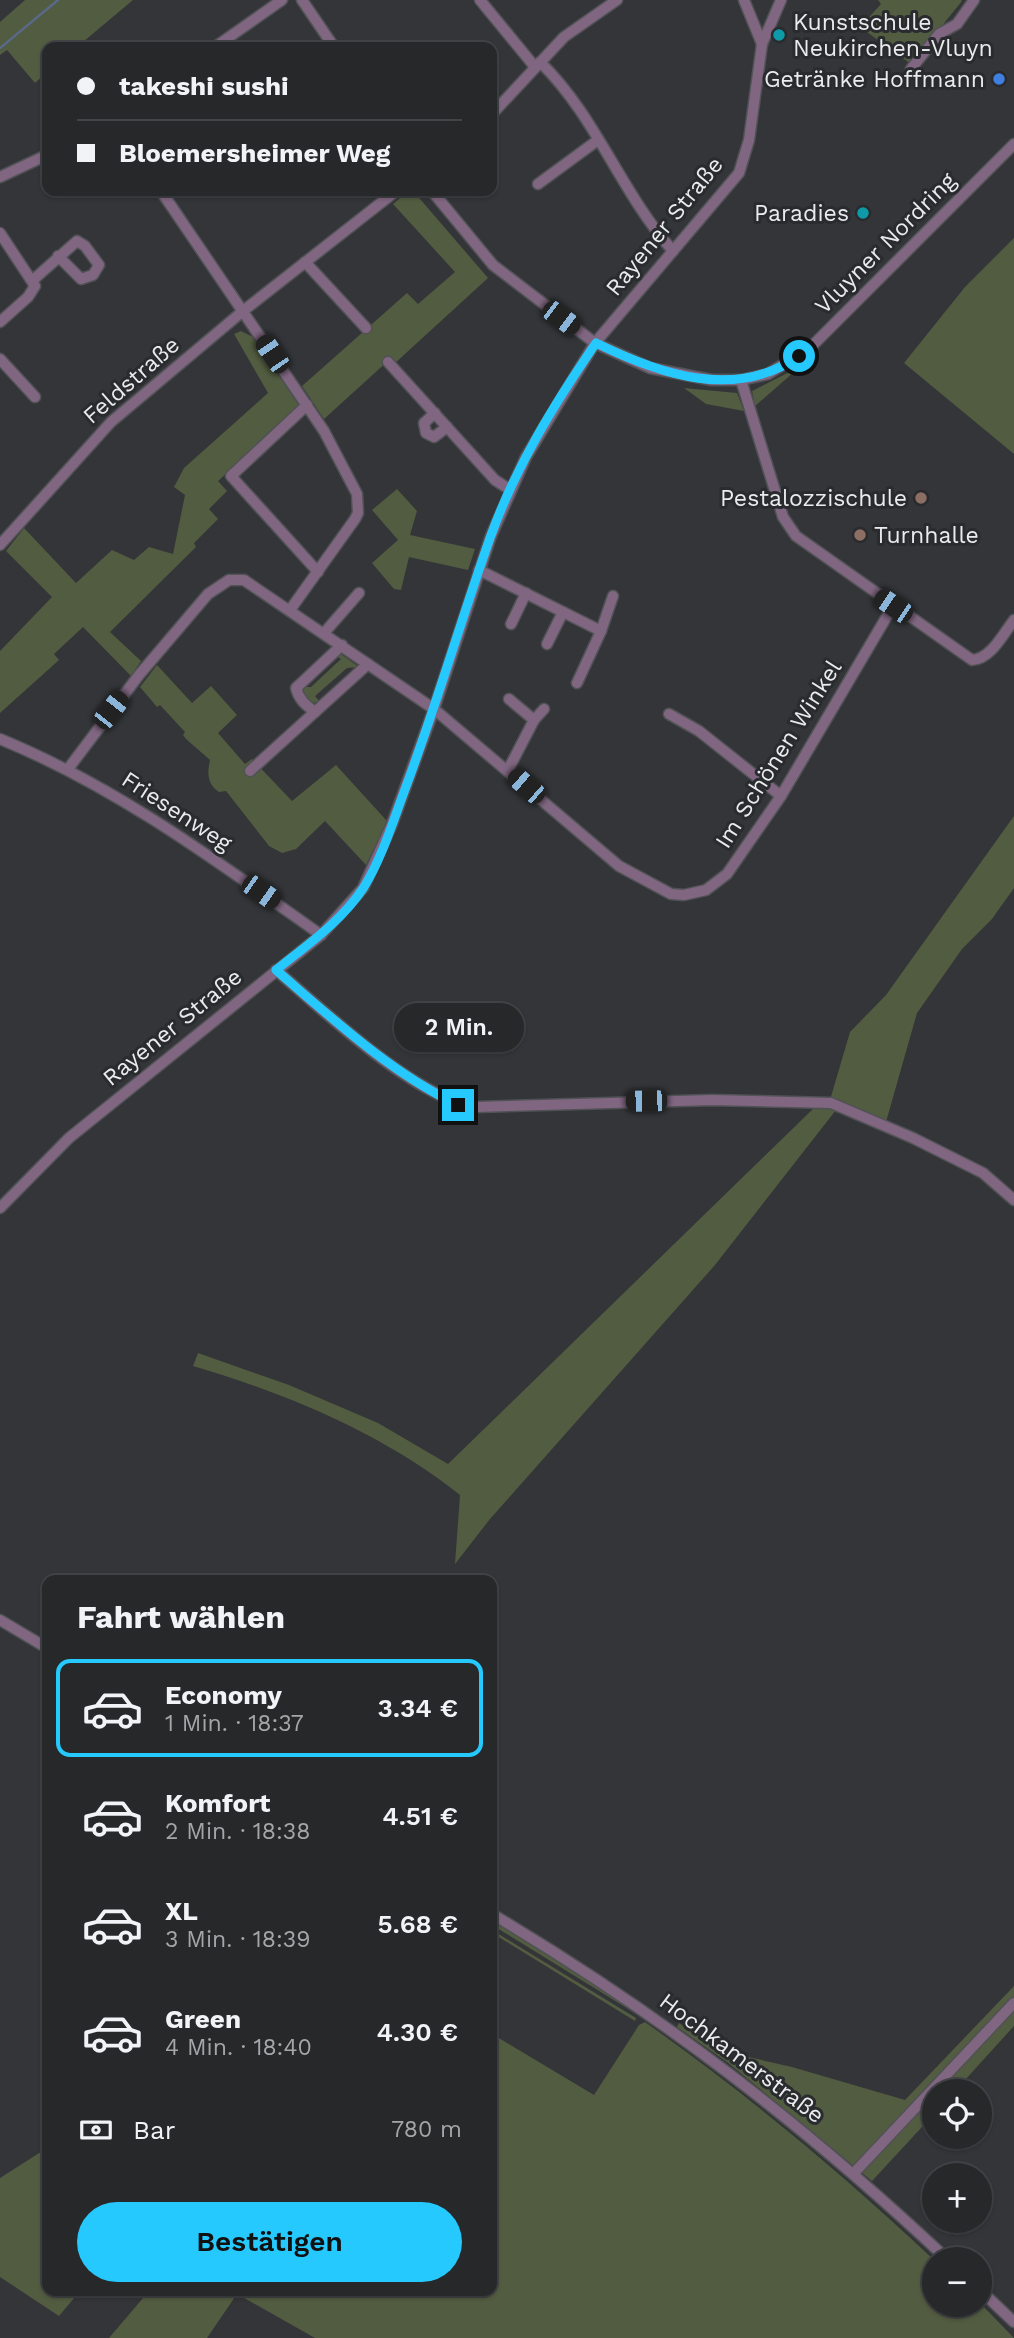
<!DOCTYPE html>
<html lang="de">
<head>
<meta charset="utf-8">
<style>
  body { margin:0; font-family:"Work Sans",sans-serif; background:#323436; color:#f1f3f6; height:100vh; display:flex; flex-direction:column; font-size:26px; white-space:nowrap }
  * { box-sizing:border-box; margin:0 }
  p { font-size:23px; color:#a4a6a8 }
  .icon { flex:none; width:38px; height:38px; fill:none; stroke:currentColor; stroke-width:2; stroke-linecap:round; stroke-linejoin:round }
  .map { position:relative; flex:1; overflow:hidden }
  .details { position:absolute; left:42px; top:1575px; width:455px; height:721px; display:flex; flex-direction:column; background:#26282a; border-radius:14px; box-shadow:0 2px 5px #0004,0 0 0 2px #424447 }
  .details>* { flex:none }
  .hud { position:absolute; left:42px; top:42px; width:455px; height:154px; border-radius:14px; box-shadow:0 2px 5px #0004,0 0 0 2px #424447; display:grid; align-content:center; height:154px; padding:0 35px; background:#26282a }
  .tools { position:absolute; left:922px; top:2079px; display:grid; gap:14px }
  .tools a { display:grid; place-items:center; width:70px; height:70px; border-radius:50%; background:#26282a; box-shadow:0 2px 5px #0004,0 0 0 2px #424447; font-size:35px }
  .end { position:absolute; width:32px; height:32px; margin:-16px; border:9px solid #26c9fe; background:#111; box-shadow:0 0 0 4px #111 }
  .from { border-radius:50% }
  .bubble { position:absolute; height:49px; border-radius:24px; background:#26282a; box-shadow:0 2px 5px #0004,0 0 0 2px #424447; font-size:23px; font-weight:600; line-height:49px; text-align:center }
  .car { position:absolute; width:21px; height:42px; margin:-21px -10px; border-radius:9px; box-shadow:0 0 5px 2px #0007; background:linear-gradient(#222 24%,#8ab4d8 0 40%,#222 0 76%,#8ab4d8 0 86%,#222 0) }
  .hud b { display:flex; align-items:center; gap:24px; height:66px; font-size:26px }
  .hud b+b { border-top:2px solid #424447 }
  .hud i { width:18px; height:18px; background:#f1f3f6 }
  ul { padding:0; list-style:none }
  li { display:flex; align-items:center; gap:21px; height:98px; margin:0 14px 10px; padding:0 21px; border:4px solid transparent; border-radius:14px }
  li div { flex:1 }
  li b { display:block; font-size:26px }
  li em { font-style:normal; font-weight:600 }
  li.on { border-color:#26c9fe }
  li>.icon { width:63px; height:63px; stroke-width:1.5 }
  h2 { padding:0 35px; font-size:32px; line-height:84px }
  .pay { display:flex; align-items:center; gap:18px; height:77px; padding:0 35px; font-size:26px }
  .pay p { margin-inline-start:auto }
  .primary-button { display:flex; gap:14px; margin-top:auto; padding:14px 35px }
  .primary-button a { flex:1; height:80px; border-radius:42px; background:#26c9fe; color:#111; font-size:28px; font-weight:600; line-height:80px; text-align:center }
  .map>svg:first-child { display:block }
  .green { fill:#525c40 }
  .lines { fill:none; stroke-linecap:round; stroke-linejoin:round }
  .stream { stroke:#596989; stroke-width:2.5 }
  .minor-casing { stroke:#505255; stroke-width:13 }
  .minor { stroke:#806681; stroke-width:10 }
  .route { stroke:#26c9fe; stroke-width:9 }
  .culture-dot { fill:#0f9aa8; stroke:#292b2e; stroke-width:2.5 }
  .shop-dot { fill:#3f7fe0; stroke:#292b2e; stroke-width:2.5 }
  .education-dot { fill:#8d6e63; stroke:#292b2e; stroke-width:2.5 }
  .labels { text-anchor:middle; stroke-width:6; stroke-linejoin:round; paint-order:stroke }
  .poi-label { font-size:23px; fill:#eaebed; stroke:#292b2e; text-anchor:end }
  .street-label { font-size:23px; fill:#eaebed; stroke:#292b2e }
</style>
</head>
<body>
<div class="map">
<svg width="1014" height="2338" viewBox="0 0 1014 2338">
  <rect width="100%" height="100%" fill="#333538"/>
  <g class="green">
    <path d="M25,0H133L77,47H47V72L35,83L7,50L0,55V22Z"/>
    <path d="M878,0H961L962,1L911,64L860,27L881,4Z"/>
    <path d="M407,192H414L488,278L394,364L389,360L324,419L302,386L407,293L418,304L455,272L393,204Z"/>
    <path d="M1014,238V454L904,363L965,287Z"/>
    <path d="M241,331L253,337L300,407L218,481L227,491L209,509L218,519L194,543L196,547L110,632L141,661L131,676L83,627L54,654L59,660L0,713V651L52,597L6,551L24,528L76,583L112,550L134,560L149,547L173,554L185,495L174,487L184,468L268,393L234,334Z"/>
    <path d="M801,366L755,406L752,391Z"/>
    <path d="M684,388L737,393L744,411L706,404Z"/>
    <path d="M397,489L417,511L410,535L475,549L468,570L409,557L401,590L394,589L372,563L398,540L372,510Z"/>
    <path d="M338,652L359,667L347,668L315,696L320,702L311,703L302,696V687H311L341,659L336,656Z"/>
    <path d="M157,665L192,703L211,686L237,715L218,733L245,764L252,759L292,801L336,765L387,821L366,865L325,821L296,849L282,853L269,846L226,791L219,792C207,784 207,773 210,760L186,739L183,735L185,732L160,705L157,707L140,687Z"/>
    <path d="M1014,816V888L992,919L962,949L917,1013L886,1122L830,1100L850,1032L886,995Z"/>
    <path d="M817,1105L836,1110L715,1265L490,1519L455,1564L460,1495C382,1433 287,1394 193,1366L198,1353L289,1385L378,1423L448,1464Z"/>
    <path d="M492,1919L638,2011V2015L492,1925Z"/>
    <path d="M492,1930L636,2018L635,2021L492,1933Z"/>
    <path d="M1014,1986V2026L955,2091H934V2114L872,2181L727,2062L677,2027L679,2023L722,2051L792,2067L905,2100Z"/>
    <path d="M645,2022C748,2095 843,2174 934,2260V2305L980,2303L1014,2338H315L237,2294L207,2338H109L149,2291H492V2034L594,2095L639,2025Z"/>
    <path d="M47,2148V2291H80L59,2316L0,2277V2178Z"/>
  </g>
  <g class="lines">
    <path class="stream" d="M0,48L58,0"/>
    <g class="minor-casing">
      <g id="minor">
        <path d="M302,0L334,47"/>
        <path d="M480,0L535,67"/>
        <path d="M744,0L762,44"/>
        <path d="M215,47L282,0"/>
        <path d="M540,62C596,116 621,193 673,251"/>
        <path d="M911,69L939,34L957,24L974,0"/>
        <path d="M492,114L564,37L617,0"/>
        <path d="M0,177L47,155"/>
        <path d="M538,184L598,140"/>
        <path d="M161,191L324,431L357,494L358,513L355,519L290,610"/>
        <path d="M432,191L493,265L595,343L650,368L712,380H741L768,374L811,347L1014,144"/>
        <path d="M0,233L35,286L28,297L0,322"/>
        <path d="M305,262L366,328"/>
        <path d="M33,280L77,241L85,246L99,265L93,275L81,279L58,256"/>
        <path d="M0,359L35,397"/>
        <path d="M388,362L495,480L509,489"/>
        <path d="M741,380L783,517L796,536L972,660C991,659 1003,634 1014,620"/>
        <path d="M307,405L231,476L318,572"/>
        <path d="M435,413L424,423L426,433L434,437L447,427"/>
        <path d="M0,545L111,422L243,311L396,191"/>
        <path d="M479,570L601,631L577,683"/>
        <path d="M511,624L526,593"/>
        <path d="M601,631L613,596"/>
        <path d="M324,633L359,593"/>
        <path d="M547,644L563,612"/>
        <path d="M342,645L296,688C299,700 306,705 315,712L368,664"/>
        <path d="M509,699L534,720"/>
        <path d="M669,714L699,731L781,796"/>
        <path d="M0,739C117,787 218,862 321,935"/>
        <path d="M68,769L139,675L208,594L229,580H244L434,709L619,866L671,894L684,895L706,890L727,874L781,796L893,606"/>
        <path d="M508,770L534,720L544,709"/>
        <path d="M250,771L315,712"/>
        <path d="M276,970C324,1011 416,1099 476,1107L712,1100L831,1103L913,1138L983,1173L1014,1200"/>
        <path d="M0,1208L69,1138L321,935L363,888L392,824L434,709L491,536L526,457L595,343L739,173L749,140L762,44L781,0"/>
        <path d="M0,1620L47,1648"/>
        <path d="M492,1914C663,2016 802,2123 947,2259"/>
        <path d="M854,2173L1014,2003"/>
        <path d="M980,2290L1014,2322"/>
      </g>
    </g>
    <use href="#minor" class="minor"/>
  </g>
  <g class="lines">
    <path class="route" d="M458,1105C391,1073 333,1019 276,970C307,945 342,921 364,887C383,856 394,818 407,784C437,703 461,620 490,538C515,468 554,404 596,343C659,374 735,401 799,356"/>
  </g>
  <g class="culture-dot">
    <circle cx="779" cy="35" r="7"/>
    <circle cx="863" cy="213" r="7"/>
  </g>
  <circle class="shop-dot" cx="999" cy="79" r="7"/>
  <g class="education-dot">
    <circle cx="921" cy="498" r="7"/>
    <circle cx="860" cy="535" r="7"/>
  </g>
  <g class="labels">
    <g class="poi-label">
      <text x="793" y="30" text-anchor="start">Kunstschule<tspan x="793" dy="26">Neukirchen-Vluyn</tspan></text>
      <text x="985" y="87">Getränke Hoffmann</text>
      <text x="849" y="221">Paradies</text>
      <text x="907" y="506">Pestalozzischule</text>
      <text x="874" y="543" text-anchor="start">Turnhalle</text>
    </g>
    <g class="street-label">
      <text transform="translate(664 226) rotate(-51)" y="8">Rayener Straße</text>
      <text transform="translate(885 243) rotate(-45)" y="8">Vluyner Nordring</text>
      <text transform="translate(131 380) rotate(-41)" y="8">Feldstraße</text>
      <text transform="translate(778 754) rotate(-58)" y="8">Im Schönen Winkel</text>
      <text transform="translate(177 811) rotate(33)" y="8">Friesenweg</text>
      <text transform="translate(172 1027) rotate(-39)" y="8">Rayener Straße</text>
      <text transform="translate(742 2058) rotate(37)" y="8">Hochkamerstraße</text>
    </g>
  </g>
</svg>
<div class="tools">
<a><svg class="icon" aria-label="locate" viewBox="0 0 24 24"><circle cx="12" cy="12" r="6"/><path d="M12 2v4M12 18v4M2 12h4M18 12h4"/></svg></a>
<a>+</a>
<a>−</a>
</div>
<i class="end from" style="left:799px;top:356px"></i>
<i class="end" style="left:458px;top:1105px"></i>
<div class="bubble" style="left:394px;top:1003px;width:130px">2 Min.</div>
<i class="car" style="left:561px;top:318px;rotate:127deg"></i>
<i class="car" style="left:272px;top:354px;rotate:326deg"></i>
<i class="car" style="left:893px;top:606px;rotate:304deg"></i>
<i class="car" style="left:111px;top:710px;rotate:38deg"></i>
<i class="car" style="left:526px;top:786px;rotate:311deg"></i>
<i class="car" style="left:261px;top:892px;rotate:125deg"></i>
<i class="car" style="left:646px;top:1101px;rotate:269deg"></i>
<div class="hud">
<b><i class="from"></i>takeshi sushi</b>
<b><i></i>Bloemersheimer Weg</b>
</div>
<section class="details">
<h2>Fahrt wählen</h2>
<ul>
<li class="on"><svg class="icon" aria-label="car" viewBox="0 0 24 24"><path d="M5 17H2v-5l4-1 3-4h7l3 4 3 1v5h-3M9 17h6M6 11h13"/><circle cx="7" cy="17" r="2"/><circle cx="17" cy="17" r="2"/></svg><div><b>Economy</b><p>1 Min. · 18:37</p></div><em>3.34 €</em></li>
<li><svg class="icon" aria-label="car" viewBox="0 0 24 24"><path d="M5 17H2v-5l4-1 3-4h7l3 4 3 1v5h-3M9 17h6M6 11h13"/><circle cx="7" cy="17" r="2"/><circle cx="17" cy="17" r="2"/></svg><div><b>Komfort</b><p>2 Min. · 18:38</p></div><em>4.51 €</em></li>
<li><svg class="icon" aria-label="car" viewBox="0 0 24 24"><path d="M5 17H2v-5l4-1 3-4h7l3 4 3 1v5h-3M9 17h6M6 11h13"/><circle cx="7" cy="17" r="2"/><circle cx="17" cy="17" r="2"/></svg><div><b>XL</b><p>3 Min. · 18:39</p></div><em>5.68 €</em></li>
<li><svg class="icon" aria-label="car" viewBox="0 0 24 24"><path d="M5 17H2v-5l4-1 3-4h7l3 4 3 1v5h-3M9 17h6M6 11h13"/><circle cx="7" cy="17" r="2"/><circle cx="17" cy="17" r="2"/></svg><div><b>Green</b><p>4 Min. · 18:40</p></div><em>4.30 €</em></li>
</ul>
<div class="pay"><svg class="icon" aria-label="cash" viewBox="0 0 24 24"><path d="M3 7h18v10H3z"/><circle cx="12" cy="12" r="2"/></svg>Bar<p>780 m</p></div>
<div class="primary-button"><a>Bestätigen</a></div>
</section>
</div>
</body>
</html>
